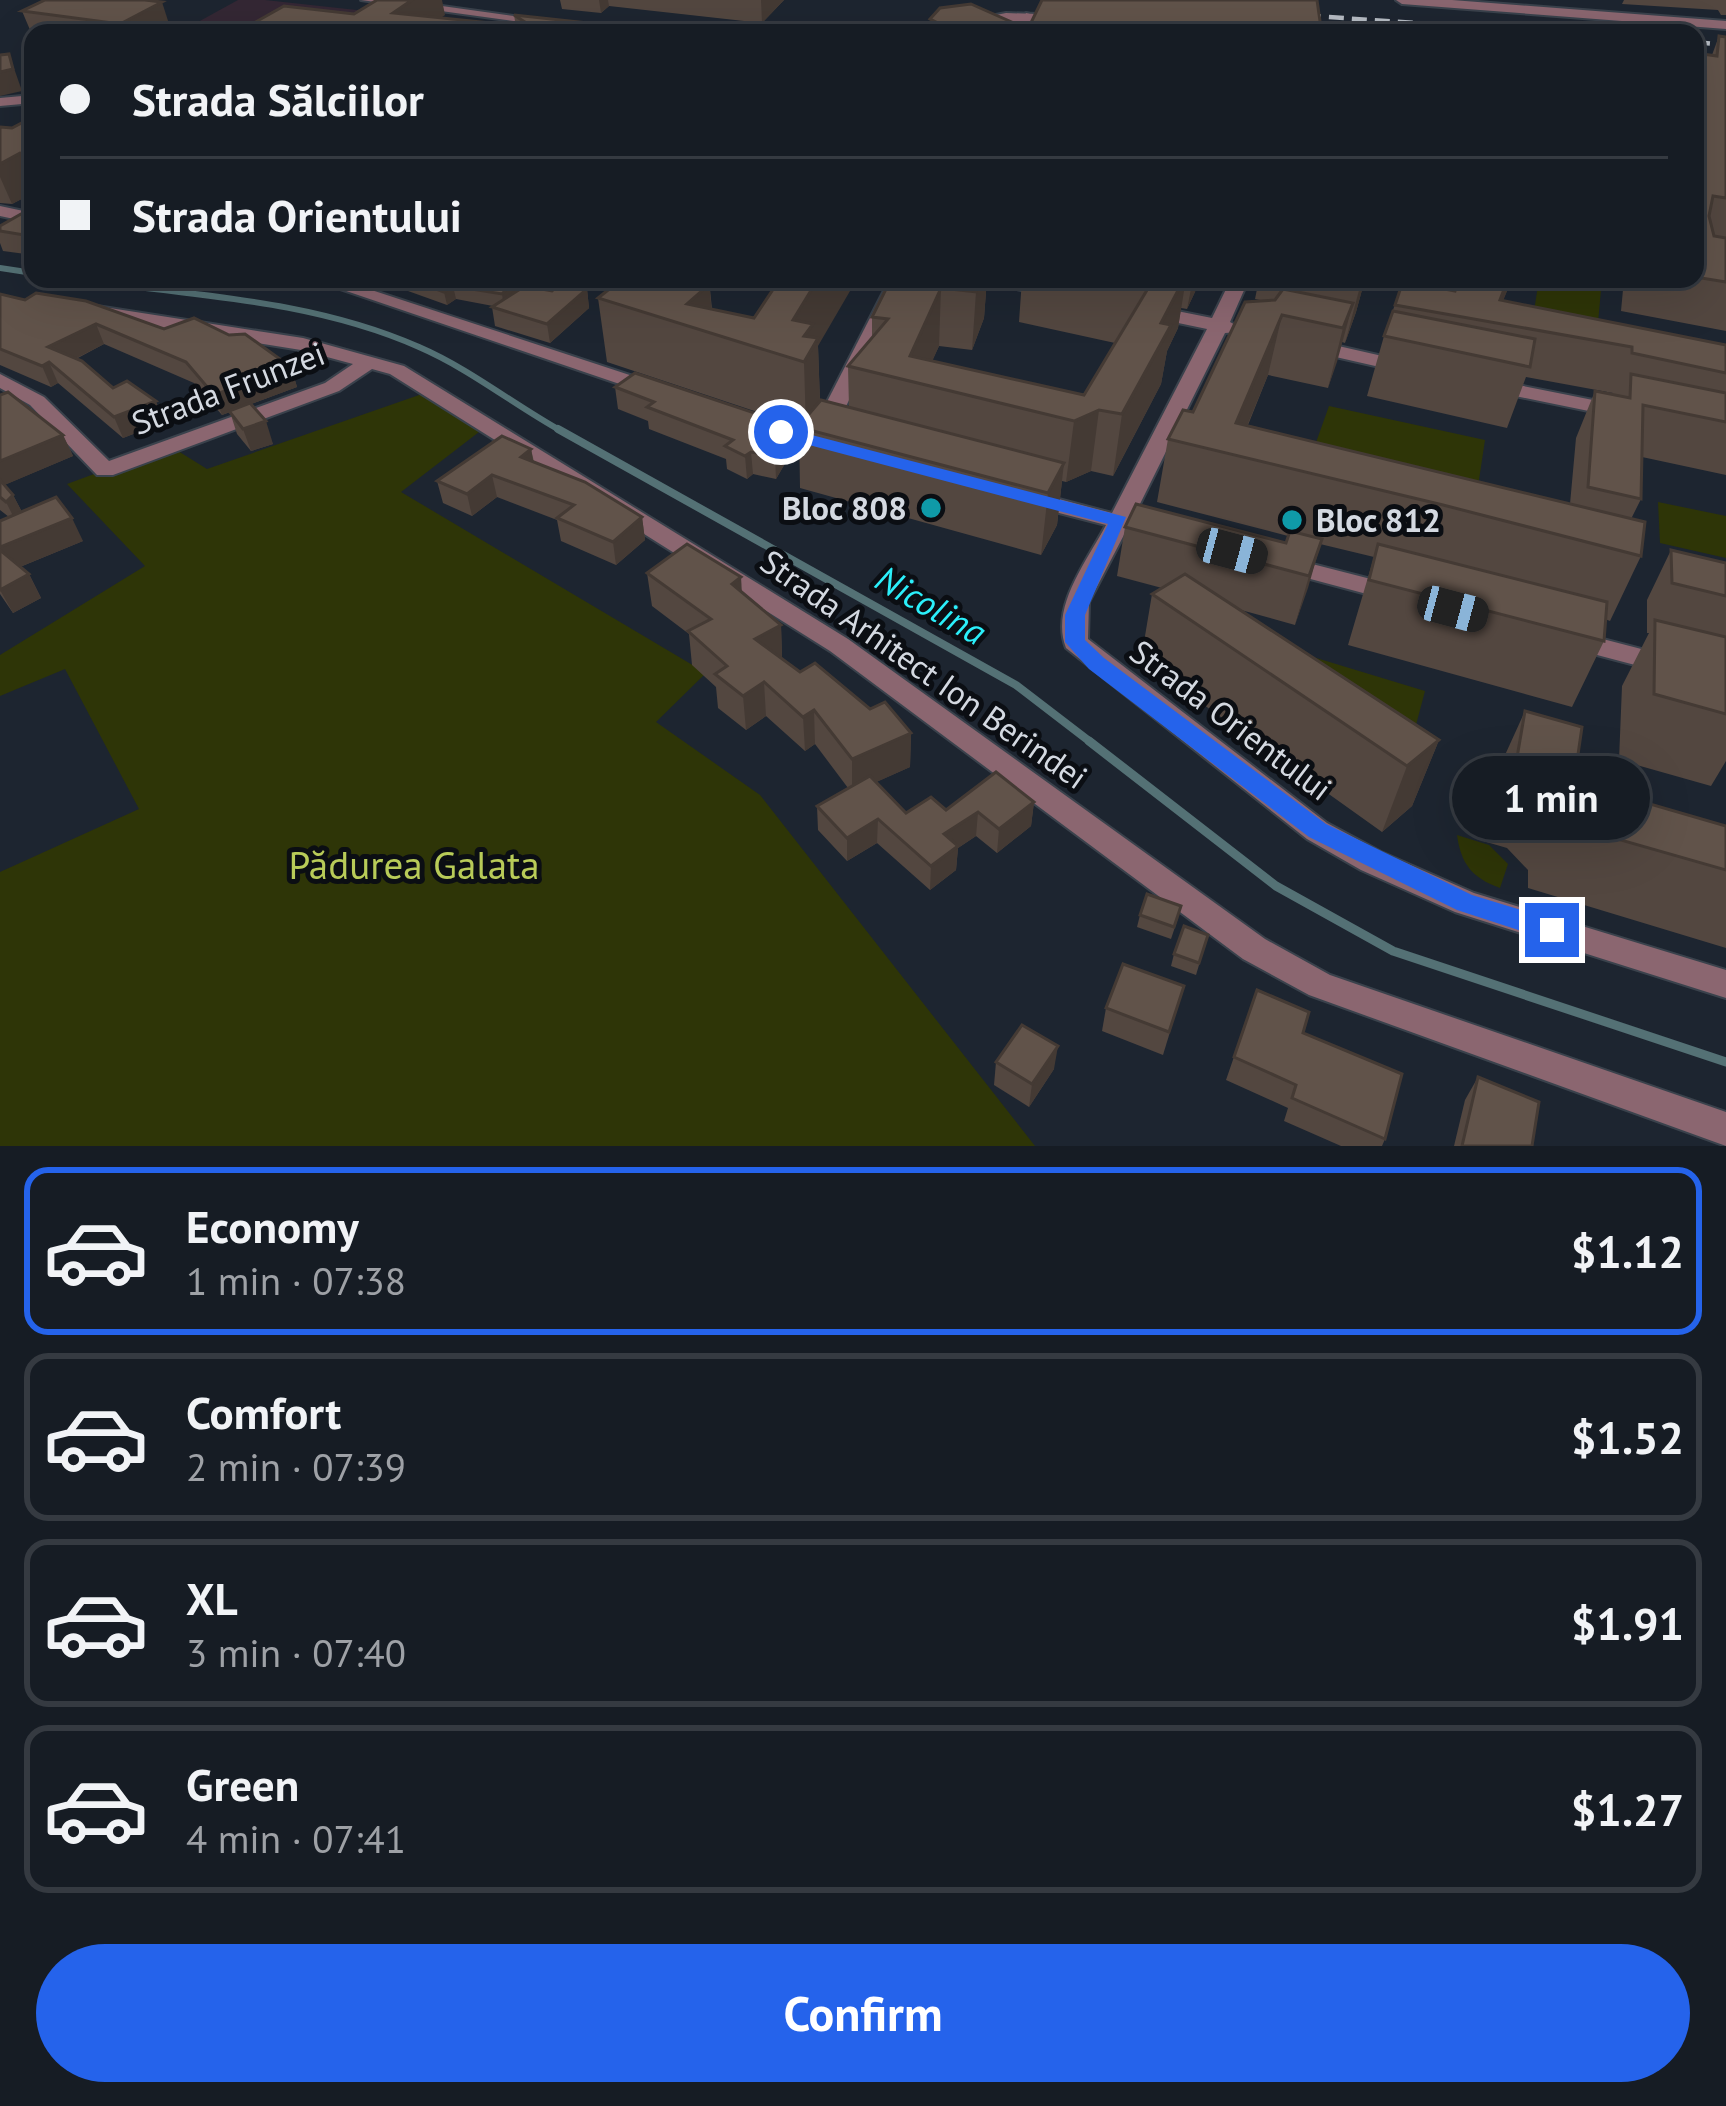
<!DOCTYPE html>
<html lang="en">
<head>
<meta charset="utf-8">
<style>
  body { margin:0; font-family:"PT Sans",sans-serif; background:#232931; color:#f1f3f6; height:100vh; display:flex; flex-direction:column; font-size:45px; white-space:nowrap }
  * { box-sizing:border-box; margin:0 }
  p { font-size:39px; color:#9ea1a6 }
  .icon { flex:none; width:66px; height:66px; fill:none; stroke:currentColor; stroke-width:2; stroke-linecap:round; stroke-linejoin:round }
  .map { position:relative; height:1146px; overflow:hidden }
  .sheet { display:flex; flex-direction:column; background:#161c24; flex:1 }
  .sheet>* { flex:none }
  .top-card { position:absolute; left:24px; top:24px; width:1680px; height:264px; border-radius:24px; box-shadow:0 12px 48px #0002,0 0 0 3px #353a41; display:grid; align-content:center; height:264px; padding:0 36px; background:#161c24 }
  .end { position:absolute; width:54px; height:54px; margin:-27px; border:15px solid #2563eb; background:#fff; box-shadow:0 0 0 6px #fff }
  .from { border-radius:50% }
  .bubble { position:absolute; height:84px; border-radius:42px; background:#161c24; box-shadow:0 12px 48px #0002,0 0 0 3px #353a41; font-size:39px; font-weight:800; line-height:84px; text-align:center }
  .car { position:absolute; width:36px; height:72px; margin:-36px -18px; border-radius:15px; box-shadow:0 0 9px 3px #0007; background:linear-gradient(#222 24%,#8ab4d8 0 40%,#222 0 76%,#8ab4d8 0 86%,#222 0) }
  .top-card b { display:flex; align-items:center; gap:42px; height:114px; font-size:45px }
  .top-card b+b { border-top:3px solid #353a41 }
  .top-card i { width:30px; height:30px; background:#f1f3f6 }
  ul { padding:21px 0 0; list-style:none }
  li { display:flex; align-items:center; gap:36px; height:168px; margin:0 24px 18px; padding:0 12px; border:6px solid #353a41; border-radius:24px }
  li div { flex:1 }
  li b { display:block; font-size:45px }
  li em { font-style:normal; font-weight:800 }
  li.current { border-color:#2563eb }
  li>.icon { width:108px; height:108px; stroke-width:1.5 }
  .primary-button { display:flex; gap:24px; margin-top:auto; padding:24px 36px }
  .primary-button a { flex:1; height:138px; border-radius:72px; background:#2563eb; color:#fff; font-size:48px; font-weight:800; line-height:138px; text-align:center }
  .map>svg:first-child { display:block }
  .medical { fill:#342734 }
  .green { fill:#2e3507 }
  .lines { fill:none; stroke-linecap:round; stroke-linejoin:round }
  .stream-far2 { stroke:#547175; stroke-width:6 }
  .stream-far1 { stroke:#547175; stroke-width:8 }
  .stream { stroke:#547175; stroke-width:9 }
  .minor-casing { stroke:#3a424c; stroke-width:4 }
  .tertiary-casing { stroke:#3a424c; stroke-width:4 }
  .minor { fill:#8b6670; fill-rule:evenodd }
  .tertiary { fill:#8b6670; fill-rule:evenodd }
  .rail { stroke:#b6bcc4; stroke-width:4.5; stroke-dasharray:15 8; stroke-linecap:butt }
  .wall { fill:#534740 }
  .shaded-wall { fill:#443a34 }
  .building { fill:#61534a; stroke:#443a34; stroke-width:3 }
  .route { fill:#2563eb }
  .culture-dot { fill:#0f9aa8; stroke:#0b0e13; stroke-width:4.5 }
  .labels { text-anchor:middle; stroke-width:10; stroke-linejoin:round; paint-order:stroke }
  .street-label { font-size:33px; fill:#d4d9e1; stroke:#0b0e13 }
  .poi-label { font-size:33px; font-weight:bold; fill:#d4d9e1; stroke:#0b0e13; text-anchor:end }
  .water-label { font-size:36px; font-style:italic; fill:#2beffa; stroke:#0b0e13 }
  .near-park-label { font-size:39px; fill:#b8cb58; stroke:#0b0e13 }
</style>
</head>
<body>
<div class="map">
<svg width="1726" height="1146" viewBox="0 0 1726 1146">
  <rect width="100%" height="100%" fill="#1d2530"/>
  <path class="medical" d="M238,0H265L568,33H178Z"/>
  <g class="green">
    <path d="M1539,279H1602L1598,323L1534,311Z"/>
    <path d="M422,394L479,432L401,492L706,673L656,722L760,795L1035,1146H0V872L139,809L65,669L0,696V655L145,566L67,484L170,446L207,469Z"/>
    <path d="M1329,406L1485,440L1471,533L1299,490Z"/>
    <path d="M1658,502L1726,516V558L1660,543Z"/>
    <path d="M1313,657L1425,691L1408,755L1302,684Z"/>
    <path d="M1457,835L1489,845L1508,864L1500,888C1472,878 1461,864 1457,835Z"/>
  </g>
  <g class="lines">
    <g class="stream-far2">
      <path d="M0,268L33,273"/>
      <path d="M73,279C188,295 311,299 419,347C470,369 514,405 563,432"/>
    </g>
    <path class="stream-far1" d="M558,429L1016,685L1093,744"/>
    <path class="stream" d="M1089,741L1276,886L1393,951L1726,1062"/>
    <g class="minor-casing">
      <g id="minor">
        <path d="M1396,0H1452L1726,21V29L1402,4Z"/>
        <path d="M1026,13L1038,16L1033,33H1019Z"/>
        <path d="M33,95V103L0,106V98Z"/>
        <path d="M0,206L33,213V223L0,216Z"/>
        <path d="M311,279H338L660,385L663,389L653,395L646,393Z"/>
        <path d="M890,279H908L833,433L830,438H814L811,433Z"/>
        <path d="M985,279H1022L1062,287L1064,291L1055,297L988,283Z"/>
        <path d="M1231,279H1249L1230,322L1241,328L1238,332L1225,333L1133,518L1163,526L1167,531L1155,538L1126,531L1089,602L1088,639L1327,823L1381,852L1474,893L1726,970V998L1455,912L1361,870L1307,839L1066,648C1050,607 1087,561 1106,525L1024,504L1021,499L1032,492L1112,513L1207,329L1140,315L1138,311L1147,305L1212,318Z"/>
        <path d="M97,306L303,338L404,366L848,639L1265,939L1330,975L1726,1112V1146L1309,995L1243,959L830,651L390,374L372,369L339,391L113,475H97L30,405L0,388V374L44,397L109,461L325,383L353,364L301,350L90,316V308Z"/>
        <path d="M1312,340L1413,363L1416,367L1406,373L1305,350L1302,346Z"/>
        <path d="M1493,380L1618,405L1628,411L1618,417L1486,390L1483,386Z"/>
        <path d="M1281,556L1402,587L1405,593L1393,601L1273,569L1269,564Z"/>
        <path d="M1572,631L1726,671V689L1563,646L1559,640L1563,634Z"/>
      </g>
    </g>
    <g class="tertiary-casing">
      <g id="tertiary">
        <path d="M361,0H399L550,21L543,25Z"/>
        <path d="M1006,13L1067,15L1074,19L1067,23L1006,21L935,33H905Z"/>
        <path d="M596,23L650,29L657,33L591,30L589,27Z"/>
      </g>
    </g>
    <use href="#minor" class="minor"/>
    <use href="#tertiary" class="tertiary"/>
    <g class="rail">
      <path d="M1283,14L1565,33"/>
      <path d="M1695,42L1726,45"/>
    </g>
  </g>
  <g class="wall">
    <path d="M560,0H784L762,23L609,6L601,13L562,9Z"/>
    <path d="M1042,0L1321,28L1319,33H1026Z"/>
    <path d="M1624,0H1726V15H1721L1718,10L1622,4Z"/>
    <path d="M22,11L170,27L160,33H33V37Z"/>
    <path d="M514,15L626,33H517Z"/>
    <path d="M1719,36L1726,37V331L1621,311L1624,279H1695V53L1712,55Z"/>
    <path d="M33,117V193L12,204L0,203V127L12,128Z"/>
    <path d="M21,214L33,255L3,251L0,243V226Z"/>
    <path d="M197,279H272L260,290Z"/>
    <path d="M405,279H532L525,286L552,291L587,289L589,308L550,343L495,326L492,307L493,306L456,299L447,305L408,291Z"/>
    <path d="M709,279L712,309L754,318L818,346L820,401L849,408L848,366L872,338V317L891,279H987L984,318L972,350L939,346L932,361L1084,395L1115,343L1019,322L1022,279H1201L1187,309L1181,308L1178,328L1167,351L1161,384L1113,476L1091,471L1066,482L1062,481L1057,525L1041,555L800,488L799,426L607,362L598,298Z"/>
    <path d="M1259,279H1365L1356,312L1345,343L1342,342L1328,388L1268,375L1248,425L1570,504L1576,438L1595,391L1613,393L1526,377L1507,428L1367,396L1384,336L1403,281L1455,291L1456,288L1415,279H1512L1503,300L1726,345V475L1642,457L1641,499L1631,519L1641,556L1610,621L1605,619L1604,641L1572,707L1348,645L1374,557L1320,544L1295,625L1241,610L1439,740L1412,806L1382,832L1141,660L1152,594L1162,588L1117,576L1125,527L1286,543L1288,536L1157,502L1168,439L1193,412L1265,301L1255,299Z"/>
    <path d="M0,294L164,329L291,367L297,387L251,404L273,444L251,451L237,434L230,412L222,415L194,383L104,344L76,359L113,388L164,422L123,438L58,383L51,387L0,365Z"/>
    <path d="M615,387L794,448L776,479L753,474L747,479L727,469L726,459L649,429L648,421L618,409Z"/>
    <path d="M0,395L63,435L73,456L4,485L13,495L22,512L83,541L20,567L29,574L41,598L13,613L0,594V521L9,517L0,510Z"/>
    <path d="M531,449L534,462L642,517L645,540L616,565L561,541L557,520L497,497L472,516L443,503L437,481Z"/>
    <path d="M1671,550L1726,563V761L1711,786L1619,760L1622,686L1649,633H1647V600Z"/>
    <path d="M647,573L742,592L781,625L782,658L800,672L870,709L911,733L910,767L876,782L906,813L1034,802L1031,826L997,853L976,836L958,848L956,870L930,890L877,843L847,861L818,830L817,806L848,788L815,744L805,751L766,716L746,730L718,708L716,687L692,665L689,634L652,606Z"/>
    <path d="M1525,711L1574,782L1726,826V948L1528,888V870L1507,848L1483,841L1495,777Z"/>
    <path d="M1140,915L1178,918L1171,939L1137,927Z"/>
    <path d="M1208,935L1196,975L1171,966L1174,954Z"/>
    <path d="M1184,986L1163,1055L1102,1031L1106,1008Z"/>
    <path d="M1257,990L1303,1033L1385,1139L1382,1146H1341L1284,1121L1288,1108L1226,1080Z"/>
    <path d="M996,1062L1054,1069L1029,1107L994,1085Z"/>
    <path d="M1478,1077L1532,1146H1454L1465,1100Z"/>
  </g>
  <g class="shaded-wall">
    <path d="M412,0H442L445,15L419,33L393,13Z"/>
    <path d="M599,0H608L609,6L601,13Z"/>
    <path d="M761,0H784L762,23Z"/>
    <path d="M162,2L170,27L160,33H124L120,24Z"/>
    <path d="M482,22L484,33H467Z"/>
    <path d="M1016,24L1015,33H989Z"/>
    <path d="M9,54L22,91L0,96V72Z"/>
    <path d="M20,153L33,184V193L12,204L0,177V164Z"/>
    <path d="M33,229V255L24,235Z"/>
    <path d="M256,279H272L260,290Z"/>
    <path d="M516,279H532L504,308L502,294Z"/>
    <path d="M691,279H709L713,329L687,326L683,285Z"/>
    <path d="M818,279H857L818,346L820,404L806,428L804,362L793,320Z"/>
    <path d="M981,279H987L984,318L972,350L976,292Z"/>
    <path d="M1184,279H1186L1178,328L1167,351L1161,384L1113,476L1122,414L1161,323Z"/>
    <path d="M1193,279H1201L1187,309Z"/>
    <path d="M1362,279H1365L1356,312L1345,343Z"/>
    <path d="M1508,279H1512L1494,323L1500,300Z"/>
    <path d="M453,286L456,299L447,305L444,292Z"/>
    <path d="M941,288L939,346L922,384L910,356Z"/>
    <path d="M587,289L589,308L550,343L547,324Z"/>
    <path d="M1353,303L1337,362L1328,388L1343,328Z"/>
    <path d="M1282,315L1268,375L1235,455L1236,423Z"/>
    <path d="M96,324L104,344L57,368L48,347Z"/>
    <path d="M49,362L58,383L51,387L42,366Z"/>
    <path d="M291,367L297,387L222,415L214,395Z"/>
    <path d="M156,401L164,422L123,438L114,417Z"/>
    <path d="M1099,410L1091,471L1066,482L1074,421Z"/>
    <path d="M266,421L273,444L251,451L243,429Z"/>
    <path d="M793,426L794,448L776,479L775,456Z"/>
    <path d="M63,435L73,456L0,487V461Z"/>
    <path d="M531,449L535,471L521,457Z"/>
    <path d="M751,452L753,474L747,479L745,456Z"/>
    <path d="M1064,463L1057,525L1041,555L1048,493Z"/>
    <path d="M492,475L497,497L472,516L467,494Z"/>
    <path d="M13,495L24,516L17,524L6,502Z"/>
    <path d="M642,517L645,540L616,565L613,542Z"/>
    <path d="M72,518L83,541L10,571L0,553V547Z"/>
    <path d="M1322,539L1308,588L1295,625L1309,576Z"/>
    <path d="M29,574L41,598L13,613L0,590Z"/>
    <path d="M741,577L743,611L732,584Z"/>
    <path d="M781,625L782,658L755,639Z"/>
    <path d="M764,682L766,716L746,730L743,696Z"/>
    <path d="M814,710L815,744L805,751L803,717Z"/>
    <path d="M911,733L910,767L852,793V759Z"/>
    <path d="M1439,740L1412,806L1382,832L1407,766Z"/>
    <path d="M1034,802L1031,826L997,853L999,829Z"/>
    <path d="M978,812L976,836L958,848L956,870L930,890L931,866L944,834Z"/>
    <path d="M878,819L877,843L847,861V838Z"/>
    <path d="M1058,1046L1054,1069L1029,1107L1032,1084Z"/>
  </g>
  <g class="building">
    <path d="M45,0H145L162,2L120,24L22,11Z"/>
    <path d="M377,0H412L393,13L482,22L467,33H236L284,6L354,14Z"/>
    <path d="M1042,0H1317L1321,28L1285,25L1284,33H1026Z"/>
    <path d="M971,4L1016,24L989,33H924L938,23L930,19L940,8Z"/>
    <path d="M514,15L626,27L619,33H542Z"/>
    <path d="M680,24L718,28L713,33H669Z"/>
    <path d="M1719,36L1726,37V198L1713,196L1709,216L1714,236L1726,238V282L1695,277V53L1717,56Z"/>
    <path d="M9,54L13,69L0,72V55Z"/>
    <path d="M33,117V156L20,153L0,164V127L12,128Z"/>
    <path d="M21,214L33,215V229L24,235L0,231V226Z"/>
    <path d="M410,279H516L502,294L453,286L444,292Z"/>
    <path d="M622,279H691L683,285L703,290L687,304L754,318L780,279H818L793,320L813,324L804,336L818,338L804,362L598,298Z"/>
    <path d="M891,279H981L976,292L941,288L910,356L1084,395L1147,290L1092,279H1184L1161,323L1171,325L1122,414L1099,410L1074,421L848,366L888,319L872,317Z"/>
    <path d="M1336,279H1362L1360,284Z"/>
    <path d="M1459,279H1508L1500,300L1726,345V373L1632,353V347L1395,305L1403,281L1455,291Z"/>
    <path d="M561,283L587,289L547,324L492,307L525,286L552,291Z"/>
    <path d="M1283,289L1353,303L1343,328L1282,315L1236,423L1645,522L1641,556L1443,505L1168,439L1183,410L1193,412L1245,302L1275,300Z"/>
    <path d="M36,293L86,301L164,329L194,318L229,335L245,334L291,367L214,395L186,362L96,324L48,347L82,361L113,388L127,381L156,401L114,417L49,362L42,366L0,349V294L25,300Z"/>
    <path d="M1393,311L1535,339L1530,367L1384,336Z"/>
    <path d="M635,373L793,426L775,456L751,452L745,456L725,446L733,440L647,407L654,402L615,387Z"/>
    <path d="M1631,374L1726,393V422L1643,405L1641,499L1588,487L1595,391L1630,398Z"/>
    <path d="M8,392L63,435L0,461V395Z"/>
    <path d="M821,400L1064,463L1048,493L798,427Z"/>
    <path d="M250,403L266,421L243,429L229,411Z"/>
    <path d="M502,436L531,449L521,457L585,482L642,517L613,542L557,518L574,505L492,475L467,494L437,481Z"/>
    <path d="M0,480L13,495L6,502L0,497Z"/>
    <path d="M56,497L72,518L0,547V521Z"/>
    <path d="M1136,504L1286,543L1290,531L1322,539L1309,576L1125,527Z"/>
    <path d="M687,544L741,577L732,584L781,625L755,639L800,672L815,663L870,709L885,702L911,733L852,759L814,710L803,717L764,682L743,696L715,674L727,666L688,631L711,619L647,573Z"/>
    <path d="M1378,544L1607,602L1604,641L1369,580Z"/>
    <path d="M0,550L29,574L0,590Z"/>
    <path d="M1671,550L1726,563V596L1672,583Z"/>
    <path d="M1185,574L1439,740L1407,766L1152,594Z"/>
    <path d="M1655,620L1726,637V714L1654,694Z"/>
    <path d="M1525,711L1582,727L1574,782L1726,826V870L1561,823L1562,804L1538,782L1514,775Z"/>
    <path d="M996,772L1034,802L999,829L978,812L944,834L958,846L931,866L878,819L847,838L817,806L870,776L906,813L931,797L946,810Z"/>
    <path d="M1147,894L1181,906L1174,927L1140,915Z"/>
    <path d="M1184,926L1208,935L1199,963L1174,954Z"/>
    <path d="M1123,964L1184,986L1169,1032L1106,1008Z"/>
    <path d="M1257,990L1309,1012L1303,1033L1402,1074L1385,1139L1292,1098L1296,1085L1234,1057Z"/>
    <path d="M1022,1025L1058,1046L1032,1084L996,1062Z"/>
    <path d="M1478,1077L1539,1102L1532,1146H1462Z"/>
  </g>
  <path class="route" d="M781,427L1126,517L1085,615V640L1104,658L1326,824L1472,895L1561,922V938L1552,941L1457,910L1309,837L1089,669L1065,642V615L1108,524L775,436Z"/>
  <g class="culture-dot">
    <circle cx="931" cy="508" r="12"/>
    <circle cx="1292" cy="520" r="12"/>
  </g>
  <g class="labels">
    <g class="street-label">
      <text transform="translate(228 388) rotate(-21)" y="12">Strada Frunzei</text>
      <text transform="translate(924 669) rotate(35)" y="12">Strada Arhitect Ion Berindei</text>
      <text transform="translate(1231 720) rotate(37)" y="12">Strada Orientului</text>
    </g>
    <g class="poi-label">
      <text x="907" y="520">Bloc 808</text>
      <text x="1316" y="532" text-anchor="start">Bloc 812</text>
    </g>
    <g class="water-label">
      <text transform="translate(931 605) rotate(30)" y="13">Nicolina</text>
    </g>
    <g class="near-park-label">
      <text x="414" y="879">Pădurea Galata</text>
    </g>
  </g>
</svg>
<i class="end from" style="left:781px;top:432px"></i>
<i class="end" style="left:1552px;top:930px"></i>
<div class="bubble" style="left:1452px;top:756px;width:198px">1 min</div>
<i class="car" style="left:1232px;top:551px;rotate:105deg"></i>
<i class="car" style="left:1453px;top:609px;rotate:105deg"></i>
<div class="top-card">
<b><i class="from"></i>Strada Sălciilor</b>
<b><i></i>Strada Orientului</b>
</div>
</div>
<section class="sheet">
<ul>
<li class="current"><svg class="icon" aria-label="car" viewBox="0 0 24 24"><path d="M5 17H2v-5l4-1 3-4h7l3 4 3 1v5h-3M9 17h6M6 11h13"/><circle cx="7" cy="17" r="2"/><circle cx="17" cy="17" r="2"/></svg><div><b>Economy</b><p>1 min · 07:38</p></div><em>$1.12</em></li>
<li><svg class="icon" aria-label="car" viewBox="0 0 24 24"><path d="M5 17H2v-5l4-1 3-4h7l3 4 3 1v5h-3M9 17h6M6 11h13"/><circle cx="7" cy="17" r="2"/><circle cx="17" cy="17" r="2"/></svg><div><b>Comfort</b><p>2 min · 07:39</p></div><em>$1.52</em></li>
<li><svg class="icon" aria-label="car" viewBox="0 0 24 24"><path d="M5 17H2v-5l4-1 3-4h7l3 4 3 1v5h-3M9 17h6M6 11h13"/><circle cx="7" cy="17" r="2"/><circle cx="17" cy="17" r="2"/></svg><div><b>XL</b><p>3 min · 07:40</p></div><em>$1.91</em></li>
<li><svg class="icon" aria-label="car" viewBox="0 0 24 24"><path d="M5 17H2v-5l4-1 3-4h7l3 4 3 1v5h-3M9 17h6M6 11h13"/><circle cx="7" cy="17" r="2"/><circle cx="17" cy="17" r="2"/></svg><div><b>Green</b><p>4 min · 07:41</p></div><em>$1.27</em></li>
</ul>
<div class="primary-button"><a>Confirm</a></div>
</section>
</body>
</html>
